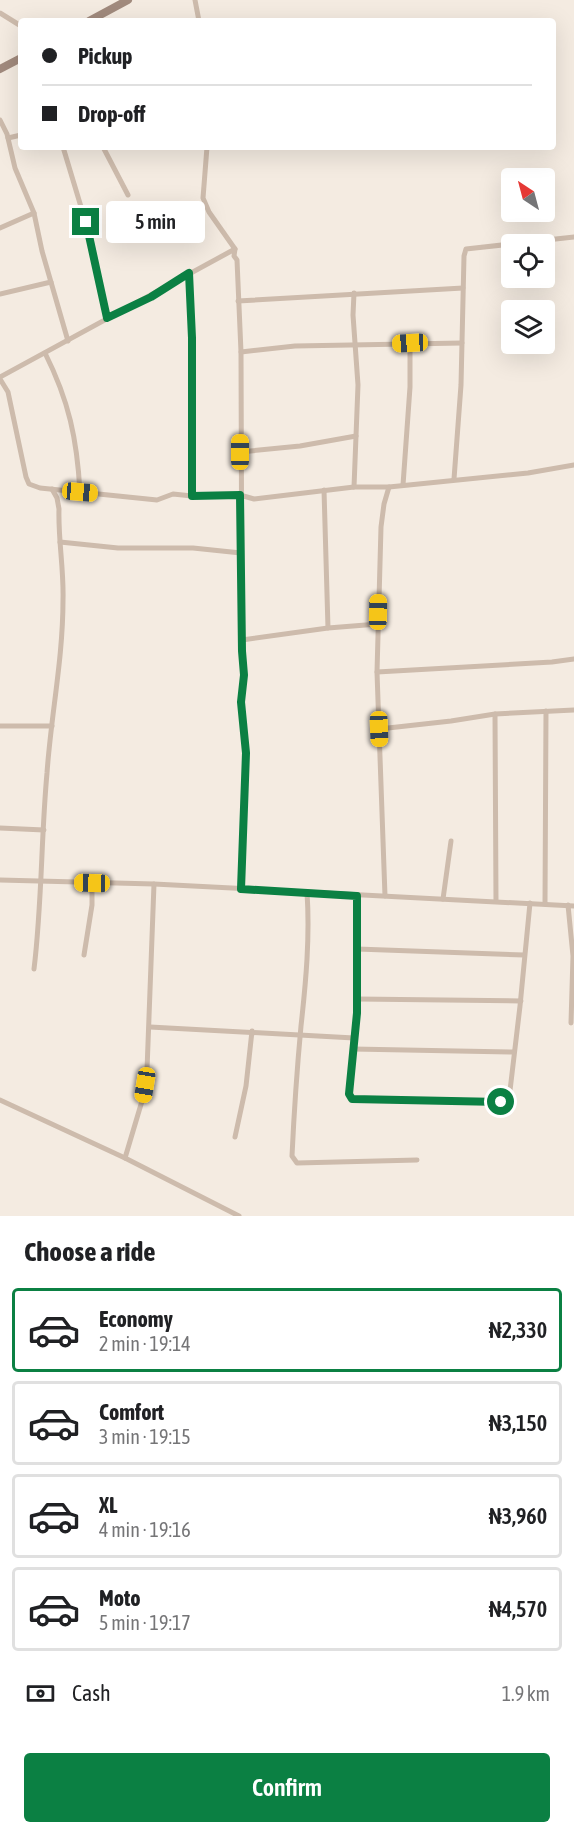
<!DOCTYPE html>
<html lang="en">
<head>
<meta charset="utf-8">
<style>
  body { margin:0; font-family:"Asap Condensed",sans-serif; background:#f2f2f2; color:#202124; height:100vh; display:flex; flex-direction:column; font-size:22px; white-space:nowrap }
  * { box-sizing:border-box; margin:0 }
  p { font-size:20px; color:#757577 }
  .icon { flex:none; width:33px; height:33px; fill:none; stroke:currentColor; stroke-width:2; stroke-linecap:round; stroke-linejoin:round }
  .map { position:relative; height:1216px; overflow:hidden }
  .drawer { display:flex; flex-direction:column; background:#fff; flex:1 }
  .drawer>* { flex:none }
  .top-card { position:absolute; left:18px; top:18px; width:538px; height:132px; border-radius:6px; box-shadow:0 6px 24px #0002; display:grid; align-content:center; height:132px; padding:0 24px; background:#fff }
  .needle { width:39px; rotate:324deg }
  .tools { position:absolute; left:501px; top:168px; display:grid; gap:12px }
  .tools a { display:grid; place-items:center; width:54px; height:54px; border-radius:6px; background:#fff; box-shadow:0 6px 24px #0002; font-size:30px }
  .end { position:absolute; width:27px; height:27px; margin:-14px; border:8px solid #0b8043; background:#fff; box-shadow:0 0 0 3px #fff }
  .from { border-radius:50% }
  .bubble { position:absolute; height:42px; border-radius:6px; background:#fff; box-shadow:0 6px 24px #0002; font-size:20px; font-weight:600; line-height:42px; text-align:center }
  .car { position:absolute; width:18px; height:36px; margin:-18px -9px; border-radius:8px; box-shadow:0 0 4px 2px #0007; background:linear-gradient(#f5c518 24%,#345 0 40%,#f5c518 0 76%,#345 0 86%,#f5c518 0) }
  .top-card b { display:flex; align-items:center; gap:21px; height:57px; font-size:22px }
  .top-card b+b { border-top:2px solid #e0e0e0 }
  .top-card i { width:15px; height:15px; background:#202124 }
  ul { padding:0; list-style:none }
  li { display:flex; align-items:center; gap:18px; height:84px; margin:0 12px 9px; padding:0 12px; border:3px solid #e0e0e0; border-radius:6px }
  li div { flex:1 }
  li b { display:block; font-size:22px }
  li em { font-style:normal; font-weight:600 }
  li.selected { border-color:#0b8043 }
  li>.icon { width:54px; height:54px; stroke-width:1.5 }
  h2 { padding:0 24px; font-size:27px; line-height:72px }
  .pay { display:flex; align-items:center; gap:15px; height:66px; padding:0 24px; font-size:22px }
  .pay p { margin-inline-start:auto }
  .primary-button { display:flex; gap:12px; margin-top:auto; padding:12px 24px }
  .primary-button a { flex:1; height:69px; border-radius:6px; background:#0b8043; color:#fff; font-size:24px; font-weight:600; line-height:69px; text-align:center }
  .map>svg:first-child { display:block }
  .lines { fill:none; stroke-linecap:round; stroke-linejoin:round }
  .street { stroke:#cdbbac; stroke-width:5 }
  .secondary { stroke:#a18a7d; stroke-width:8 }
  .route { stroke:#0b8043; stroke-width:8 }
</style>
</head>
<body>
<div class="map">
<svg width="574" height="1216" viewBox="0 0 574 1216">
  <rect width="100%" height="100%" fill="#f4ebe1"/>
  <g class="lines">
    <g class="street">
      <path d="M195,0L199,21"/>
      <path d="M0,13L21,26"/>
      <path d="M0,120L7,134L15,168L34,213L42,251L68,341"/>
      <path d="M8,138L21,135"/>
      <path d="M63,147L91,240L107,318"/>
      <path d="M103,147L128,195"/>
      <path d="M207,147L203,198L209,212L235,249L234,256L237,260L241,352L242,651L244,676L241,702L246,753L241,889"/>
      <path d="M0,228L34,213"/>
      <path d="M188,273L192,338V496"/>
      <path d="M354,293L353,315L358,385L354,487"/>
      <path d="M0,294L51,282"/>
      <path d="M238,301L463,288"/>
      <path d="M241,352L295,346L462,343"/>
      <path d="M45,353C69,401 77,439 80,492"/>
      <path d="M0,377L235,249"/>
      <path d="M0,379L8,392L26,477L29,484L40,488L157,500L173,494L192,496L240,495L254,499L354,487H389L528,473L574,465"/>
      <path d="M240,452L300,446L356,436"/>
      <path d="M454,479L461,385L464,256L466,249L574,237"/>
      <path d="M403,485L410,387V343"/>
      <path d="M389,487L384,504L381,527L377,672L379,729L451,721L495,714L574,710"/>
      <path d="M324,490L328,628"/>
      <path d="M60,542L118,548H193L241,553"/>
      <path d="M242,640L328,628L378,624"/>
      <path d="M377,672L552,662L574,659"/>
      <path d="M495,714L496,901"/>
      <path d="M0,726H52"/>
      <path d="M379,729L385,896"/>
      <path d="M0,828L44,830"/>
      <path d="M0,880L154,884L574,906"/>
      <path d="M307,892C310,937 306,981 301,1026C297,1069 294,1113 292,1156L297,1163L417,1160"/>
      <path d="M357,896V1013L349,1094L350,1097L356,1100H452L500,1102L509,1099L520,1006L530,903"/>
      <path d="M443,899L451,841"/>
      <path d="M545,904L546,711"/>
      <path d="M568,905L573,956L571,1023"/>
      <path d="M357,949L524,955"/>
      <path d="M84,955L92,905V883"/>
      <path d="M34,969C42,904 41,838 47,773C51,715 63,659 63,600C64,570 58,539 59,509L57,498L52,489"/>
      <path d="M357,999L521,1001"/>
      <path d="M150,1027L354,1038"/>
      <path d="M353,1049L514,1052"/>
      <path d="M0,1100L125,1158L239,1216"/>
      <path d="M235,1137L246,1086L252,1031"/>
      <path d="M125,1158L142,1101L147,1070L154,884"/>
    </g>
    <g class="secondary">
      <path d="M89,21L128,0"/>
      <path d="M0,69L21,58"/>
    </g>
  </g>
  <g class="lines">
    <path class="route" d="M86,222L107,318L151,297L189,273L192,338V496L240,495L242,651L244,675L241,702L246,753L241,889L357,896V1013L349,1094L352,1099L501,1102"/>
  </g>
</svg>
<div class="tools">
<a><svg class="needle" viewBox="-14 -14 28 28"><path d="M0-13l5 13h-10z" fill="#e53935"/><path d="M0 13l5-13h-10z" fill="#757577"/></svg></a>
<a><svg class="icon" aria-label="locate" viewBox="0 0 24 24"><circle cx="12" cy="12" r="6"/><path d="M12 2v4M12 18v4M2 12h4M18 12h4"/></svg></a>
<a><svg class="icon" aria-label="layers" viewBox="0 0 24 24"><path d="M12 4l9 5-9 5-9-5zM3 14l9 5 9-5"/></svg></a>
</div>
<i class="end from" style="left:501px;top:1102px"></i>
<i class="end" style="left:86px;top:222px"></i>
<div class="bubble" style="left:106px;top:201px;width:99px">5 min</div>
<i class="car" style="left:410px;top:343px;rotate:267deg"></i>
<i class="car" style="left:240px;top:452px;rotate:0deg"></i>
<i class="car" style="left:80px;top:492px;rotate:95deg"></i>
<i class="car" style="left:378px;top:612px;rotate:1deg"></i>
<i class="car" style="left:379px;top:729px;rotate:178deg"></i>
<i class="car" style="left:92px;top:883px;rotate:271deg"></i>
<i class="car" style="left:145px;top:1085px;rotate:189deg"></i>
<div class="top-card">
<b><i class="from"></i>Pickup</b>
<b><i></i>Drop-off</b>
</div>
</div>
<section class="drawer">
<h2>Choose a ride</h2>
<ul>
<li class="selected"><svg class="icon" aria-label="car" viewBox="0 0 24 24"><path d="M5 17H2v-5l4-1 3-4h7l3 4 3 1v5h-3M9 17h6M6 11h13"/><circle cx="7" cy="17" r="2"/><circle cx="17" cy="17" r="2"/></svg><div><b>Economy</b><p>2 min · 19:14</p></div><em>₦2,330</em></li>
<li><svg class="icon" aria-label="car" viewBox="0 0 24 24"><path d="M5 17H2v-5l4-1 3-4h7l3 4 3 1v5h-3M9 17h6M6 11h13"/><circle cx="7" cy="17" r="2"/><circle cx="17" cy="17" r="2"/></svg><div><b>Comfort</b><p>3 min · 19:15</p></div><em>₦3,150</em></li>
<li><svg class="icon" aria-label="car" viewBox="0 0 24 24"><path d="M5 17H2v-5l4-1 3-4h7l3 4 3 1v5h-3M9 17h6M6 11h13"/><circle cx="7" cy="17" r="2"/><circle cx="17" cy="17" r="2"/></svg><div><b>XL</b><p>4 min · 19:16</p></div><em>₦3,960</em></li>
<li><svg class="icon" aria-label="car" viewBox="0 0 24 24"><path d="M5 17H2v-5l4-1 3-4h7l3 4 3 1v5h-3M9 17h6M6 11h13"/><circle cx="7" cy="17" r="2"/><circle cx="17" cy="17" r="2"/></svg><div><b>Moto</b><p>5 min · 19:17</p></div><em>₦4,570</em></li>
</ul>
<div class="pay"><svg class="icon" aria-label="cash" viewBox="0 0 24 24"><path d="M3 7h18v10H3z"/><circle cx="12" cy="12" r="2"/></svg>Cash<p>1.9 km</p></div>
<div class="primary-button"><a>Confirm</a></div>
</section>
</body>
</html>
